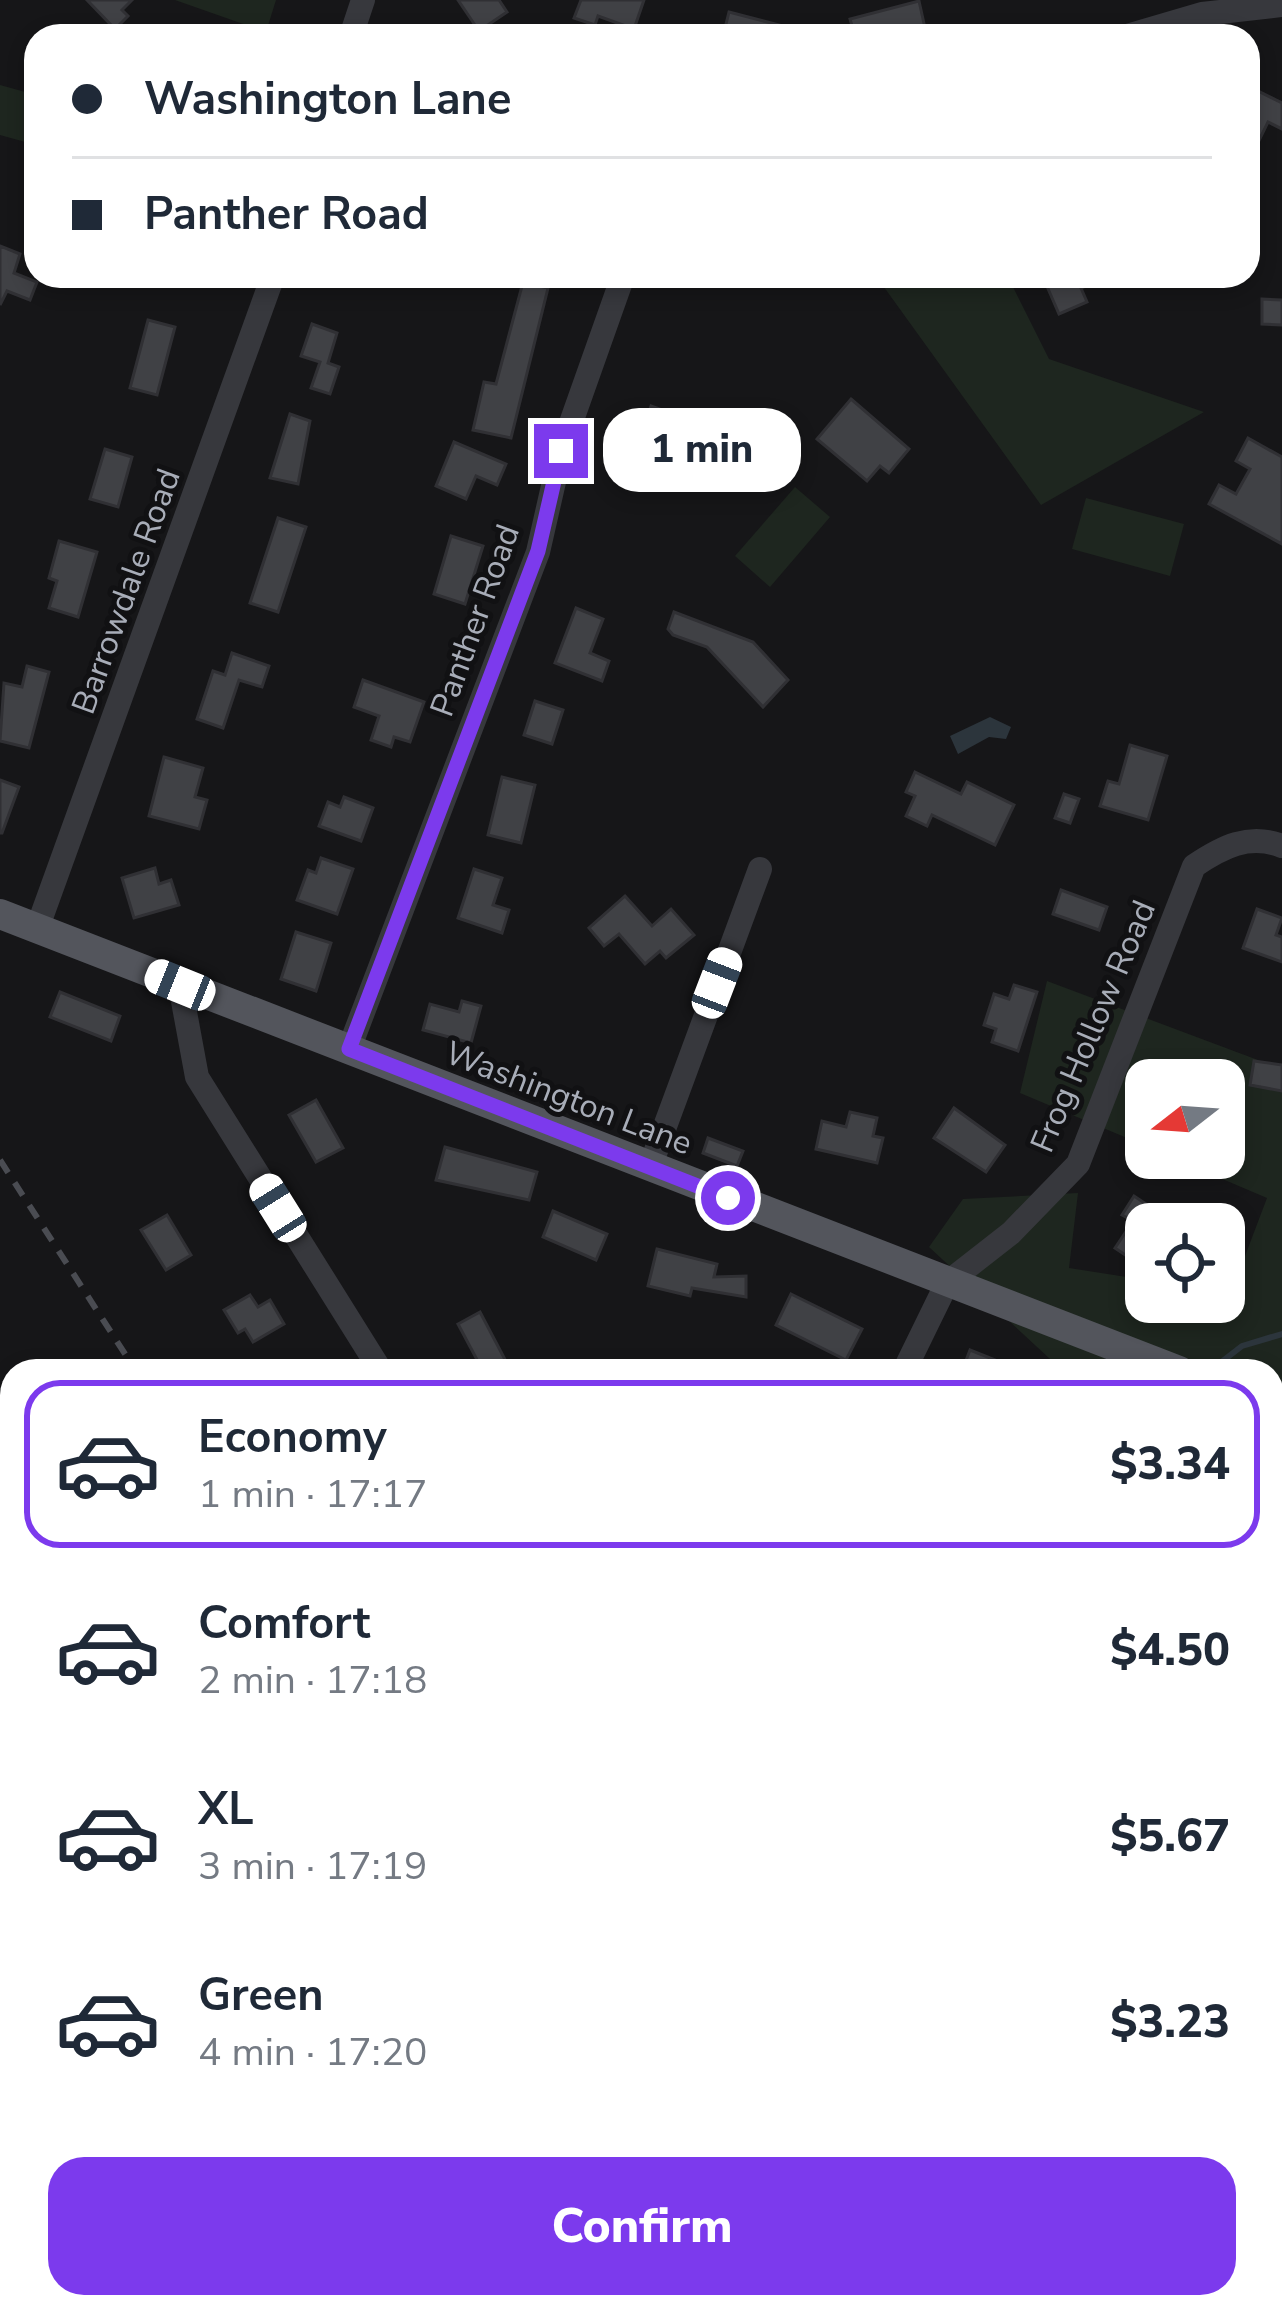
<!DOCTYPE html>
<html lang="en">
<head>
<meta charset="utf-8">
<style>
  body { margin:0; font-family:"Nunito Sans",sans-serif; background:#f2f2f3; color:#1f2937; height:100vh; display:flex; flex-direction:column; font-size:45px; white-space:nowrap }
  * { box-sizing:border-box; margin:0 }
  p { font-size:39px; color:#747a83 }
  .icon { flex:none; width:66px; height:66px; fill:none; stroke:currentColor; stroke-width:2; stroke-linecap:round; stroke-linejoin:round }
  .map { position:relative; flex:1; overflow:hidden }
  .details { position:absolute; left:0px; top:1359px; width:1284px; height:960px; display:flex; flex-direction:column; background:#fff; border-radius:36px 36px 0 0; box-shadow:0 6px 18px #0003 }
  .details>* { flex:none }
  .banner { position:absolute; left:24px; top:24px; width:1236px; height:264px; border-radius:36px; box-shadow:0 6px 18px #0003; display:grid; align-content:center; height:264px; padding:0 48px; background:#fff }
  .needle { width:78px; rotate:253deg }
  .controls { position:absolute; left:1125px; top:1059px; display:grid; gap:24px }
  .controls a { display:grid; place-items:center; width:120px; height:120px; border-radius:24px; background:#fff; box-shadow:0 6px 18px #0003; font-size:60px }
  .end { position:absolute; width:54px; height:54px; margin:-27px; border:15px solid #7c3aed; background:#fff; box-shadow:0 0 0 6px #fff }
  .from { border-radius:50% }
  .bubble { position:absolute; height:84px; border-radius:36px; background:#fff; box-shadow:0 6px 18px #0003; font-size:39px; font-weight:800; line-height:84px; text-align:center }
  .car { position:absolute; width:36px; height:72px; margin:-36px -18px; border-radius:15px; box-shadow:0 0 9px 3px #0007; background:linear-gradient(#fff 24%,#345 0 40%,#fff 0 76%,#345 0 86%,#fff 0) }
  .banner b { display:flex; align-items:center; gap:42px; height:114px; font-size:45px }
  .banner b+b { border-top:3px solid #e0e1e3 }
  .banner i { width:30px; height:30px; background:#1f2937 }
  ul { padding:21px 0 0; list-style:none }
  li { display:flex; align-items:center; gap:36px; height:168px; margin:0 24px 18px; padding:0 24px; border:6px solid transparent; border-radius:36px }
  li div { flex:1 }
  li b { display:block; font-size:45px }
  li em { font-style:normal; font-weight:800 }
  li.on { border-color:#7c3aed }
  li>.icon { width:108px; height:108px; stroke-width:1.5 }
  .action { display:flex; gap:24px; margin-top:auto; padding:24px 48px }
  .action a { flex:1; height:138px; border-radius:36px; background:#7c3aed; color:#fff; font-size:48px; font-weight:800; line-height:138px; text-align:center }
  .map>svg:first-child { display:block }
  .built { fill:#222225 }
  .green { fill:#1e261f }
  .water { fill:#2c353c }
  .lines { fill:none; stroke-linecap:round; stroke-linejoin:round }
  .stream { stroke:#2c353c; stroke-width:6 }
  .building { fill:#404145; stroke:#303034; stroke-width:3 }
  .minor { stroke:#37383d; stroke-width:24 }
  .major { stroke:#53555c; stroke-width:30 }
  .rail { stroke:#4a4c52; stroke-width:6; stroke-dasharray:15 12; stroke-linecap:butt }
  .route { stroke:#7c3aed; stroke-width:15 }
  .labels { text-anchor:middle; stroke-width:10; stroke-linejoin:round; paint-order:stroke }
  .street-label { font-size:33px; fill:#a8adb8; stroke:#111113 }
</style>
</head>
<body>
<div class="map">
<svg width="1282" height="2319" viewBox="0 0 1282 2319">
  <rect width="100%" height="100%" fill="#161618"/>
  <g class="built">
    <path d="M12,1867V2295L0,2276V1902Z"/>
    <path d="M20,2307H412L420,2319H27Z"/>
    <path d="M575,2307H695L703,2319H556Z"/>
  </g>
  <g class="green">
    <path d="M175,0H276L266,32Z"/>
    <path d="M0,85L36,95V145L0,135Z"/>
    <path d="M876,276H990L1011,283L1049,359L1204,412L1041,505Z"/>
    <path d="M795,487L830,517L770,587L735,556Z"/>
    <path d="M1086,498L1184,524L1170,576L1072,549Z"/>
    <path d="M1047,981L1282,1069V1815L1272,1822V1371H1063L929,1247L963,1199L1078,1193L1069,1268L1146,1280V1302H1224V1292L1231,1293L1267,1198L1173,1158H1224V1080H1146V1146L1020,1093Z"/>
    <path d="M757,2307H880L875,2319H765Z"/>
  </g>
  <path class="water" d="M990,717L1011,727L1006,739L989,737L958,754L950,736Z"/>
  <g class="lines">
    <path class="stream" d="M1220,1363L1242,1346L1282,1334"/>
  </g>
  <g class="building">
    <path d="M87,0H132L122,10L128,16L115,29Z"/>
    <path d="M458,0H499L507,12L479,31Z"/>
    <path d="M581,0H644L634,29L598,16L595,25L574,18Z"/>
    <path d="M919,1L925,28L889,36L854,33L850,19Z"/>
    <path d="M729,12L802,31V36H723Z"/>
    <path d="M1248,86L1282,103V129L1268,122L1248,163Z"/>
    <path d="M0,246L20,254L14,273L37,282L30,300L7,291L0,305Z"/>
    <path d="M1055,276H1109L1081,288L1087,302L1059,314L1046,284Z"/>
    <path d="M523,282L548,288L511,438L473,430L484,382L496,384Z"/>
    <path d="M1262,299L1282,300V325L1262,324Z"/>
    <path d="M148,320L175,327L157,395L130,388Z"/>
    <path d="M312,324L337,333L328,363L339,367L330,394L311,388L320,362L301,356Z"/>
    <path d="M851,399L909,449L889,473L880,466L867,481L817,439Z"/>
    <path d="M651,406L687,419L663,489L627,477Z"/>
    <path d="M290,414L310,421L298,484L270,478Z"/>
    <path d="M1248,438L1282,457V544L1209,504L1219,485L1236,494L1250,469L1236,461Z"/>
    <path d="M454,442L506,464L497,485L476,476L466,499L436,486Z"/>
    <path d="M105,449L132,457L118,507L90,499Z"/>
    <path d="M278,518L306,527L278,612L250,603Z"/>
    <path d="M451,536L483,546L465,604L434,594Z"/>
    <path d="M59,541L97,552L78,617L49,608L57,581L49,578Z"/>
    <path d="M576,608L603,619L590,653L609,661L602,681L555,663Z"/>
    <path d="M674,612L753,642L788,680L763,707L707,647L673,635L668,629Z"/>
    <path d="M232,653L269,666L262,687L239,680L223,728L197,719L213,671L225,675Z"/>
    <path d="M27,666L49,672L29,748L0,741L4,683L22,687Z"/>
    <path d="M363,680L424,702L410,742L394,737L391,747L371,740L379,716L354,707Z"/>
    <path d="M535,701L563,710L552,744L524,735Z"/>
    <path d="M1130,745L1167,756L1148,820L1100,806L1108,781L1119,784Z"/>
    <path d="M164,757L203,768L195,797L207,800L199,829L149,816Z"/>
    <path d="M915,772L961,794L967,782L1014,805L995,845L932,815L927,826L906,816L915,796L906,792Z"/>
    <path d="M502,777L535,785L521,843L488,835Z"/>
    <path d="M0,780L19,787L2,833H0Z"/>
    <path d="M1064,794L1079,799L1070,823L1055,818Z"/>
    <path d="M344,797L373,808L361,841L319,826L328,802L340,807Z"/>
    <path d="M321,858L353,869L337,914L297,900L308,870L316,873Z"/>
    <path d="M155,868L159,884L171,880L179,905L134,918L122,878Z"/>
    <path d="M474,869L502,878L493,905L509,910L502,933L458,918Z"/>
    <path d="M1061,890L1107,907L1099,930L1053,914Z"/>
    <path d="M625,896L652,926L671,909L694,935L666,958L660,951L645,964L619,934L604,946L589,928Z"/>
    <path d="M1257,909L1282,918L1276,935L1282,937V962L1243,948Z"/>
    <path d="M296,932L331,943L316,991L281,979Z"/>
    <path d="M1014,985L1037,992L1018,1051L992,1042L996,1029L984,1025L994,994L1009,999Z"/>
    <path d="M60,992L120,1016L111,1041L50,1017Z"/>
    <path d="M462,1001L481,1006L471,1043L423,1030L430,1004L459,1012Z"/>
    <path d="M1254,1061L1282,1065V1091L1250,1085Z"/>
    <path d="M316,1100L343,1148L316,1162L289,1115Z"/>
    <path d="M954,1108L1005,1145L986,1172L934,1138Z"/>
    <path d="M850,1112L877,1118L873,1136L883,1138L877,1163L816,1149L822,1121L846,1127Z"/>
    <path d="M708,1138L743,1151L737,1166L703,1153Z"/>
    <path d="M445,1147L537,1172L529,1200L436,1180Z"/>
    <path d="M1134,1196L1176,1224H1146V1269L1115,1248L1133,1221L1122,1215Z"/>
    <path d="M553,1211L607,1234L596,1260L543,1237Z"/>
    <path d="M167,1215L191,1255L166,1270L141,1230Z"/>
    <path d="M657,1249L717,1264L714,1277L746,1276V1297L692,1288L690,1296L648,1286Z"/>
    <path d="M791,1294L862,1329L846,1360L776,1325Z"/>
    <path d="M250,1295L258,1307L270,1300L284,1324L253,1342L245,1329L238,1333L224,1310Z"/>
    <path d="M480,1312L511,1371H483L458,1324Z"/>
    <path d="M970,1350L1020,1370V1371H962Z"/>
  </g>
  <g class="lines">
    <g class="minor">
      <path d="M351,36L363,0"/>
      <path d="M1127,36L1202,14L1282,5"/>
      <path d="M37,929L273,276"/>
      <path d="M180,985L197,1077L381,1371"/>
      <path d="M349,1049L538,552L561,451L623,276"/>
      <path d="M650,1167L760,869"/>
      <path d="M904,1371L947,1283L1011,1233L1078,1164L1194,866C1222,847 1249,833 1282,846"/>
      <path d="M0,1477L12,1486"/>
      <path d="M1172,2307L1189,2319"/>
    </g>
    <g class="major">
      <path d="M0,914L1179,1371"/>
      <path d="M1272,1407L1282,1410"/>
      <path d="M0,1578L12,1596"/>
      <path d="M0,1637L12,1656"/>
      <path d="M435,2307L443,2319"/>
      <path d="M472,2307L480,2319"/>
    </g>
    <g class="rail">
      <path d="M0,1160L136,1371"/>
      <path d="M727,2307L734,2319"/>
    </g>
  </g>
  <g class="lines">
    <path class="route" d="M561,451L538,551L349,1049L728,1198"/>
  </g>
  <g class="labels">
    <g class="street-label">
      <text transform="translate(125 591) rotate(-70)" y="12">Barrowdale Road</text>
      <text transform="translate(474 620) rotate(-70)" y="12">Panther Road</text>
      <text transform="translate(1092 1026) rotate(-67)" y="12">Frog Hollow Road</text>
      <text transform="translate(569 1097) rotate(21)" y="12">Washington Lane</text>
    </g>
  </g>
</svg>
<div class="controls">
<a><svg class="needle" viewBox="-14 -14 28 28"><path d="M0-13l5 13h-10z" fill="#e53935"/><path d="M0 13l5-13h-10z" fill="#747a83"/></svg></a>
<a><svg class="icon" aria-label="locate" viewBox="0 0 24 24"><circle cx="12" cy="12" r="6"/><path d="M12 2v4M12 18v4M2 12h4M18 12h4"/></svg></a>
</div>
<i class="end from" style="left:728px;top:1198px"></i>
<i class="end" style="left:561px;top:451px"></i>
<div class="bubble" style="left:603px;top:408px;width:198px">1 min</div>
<i class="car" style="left:717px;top:983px;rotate:21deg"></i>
<i class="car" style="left:180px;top:985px;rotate:292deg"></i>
<i class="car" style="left:278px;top:1208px;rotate:328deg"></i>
<div class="banner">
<b><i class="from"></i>Washington Lane</b>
<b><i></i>Panther Road</b>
</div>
<section class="details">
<ul>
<li class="on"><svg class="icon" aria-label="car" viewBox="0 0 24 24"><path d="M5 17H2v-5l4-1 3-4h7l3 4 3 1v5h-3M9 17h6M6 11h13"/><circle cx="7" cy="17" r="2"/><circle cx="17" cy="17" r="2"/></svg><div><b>Economy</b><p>1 min · 17:17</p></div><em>$3.34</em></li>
<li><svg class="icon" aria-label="car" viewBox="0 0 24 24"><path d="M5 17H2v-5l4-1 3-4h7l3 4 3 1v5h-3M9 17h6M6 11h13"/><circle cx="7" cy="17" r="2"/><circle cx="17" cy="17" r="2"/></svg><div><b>Comfort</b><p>2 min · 17:18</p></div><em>$4.50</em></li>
<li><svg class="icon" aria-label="car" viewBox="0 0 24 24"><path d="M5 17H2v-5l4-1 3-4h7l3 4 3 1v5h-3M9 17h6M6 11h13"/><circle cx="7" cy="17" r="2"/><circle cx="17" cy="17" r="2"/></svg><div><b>XL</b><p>3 min · 17:19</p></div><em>$5.67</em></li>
<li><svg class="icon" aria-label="car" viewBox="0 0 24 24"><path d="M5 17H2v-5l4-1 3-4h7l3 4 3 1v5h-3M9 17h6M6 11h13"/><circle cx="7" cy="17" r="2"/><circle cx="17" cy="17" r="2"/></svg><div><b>Green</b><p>4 min · 17:20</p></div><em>$3.23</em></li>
</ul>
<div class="action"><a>Confirm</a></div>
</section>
</div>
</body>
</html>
